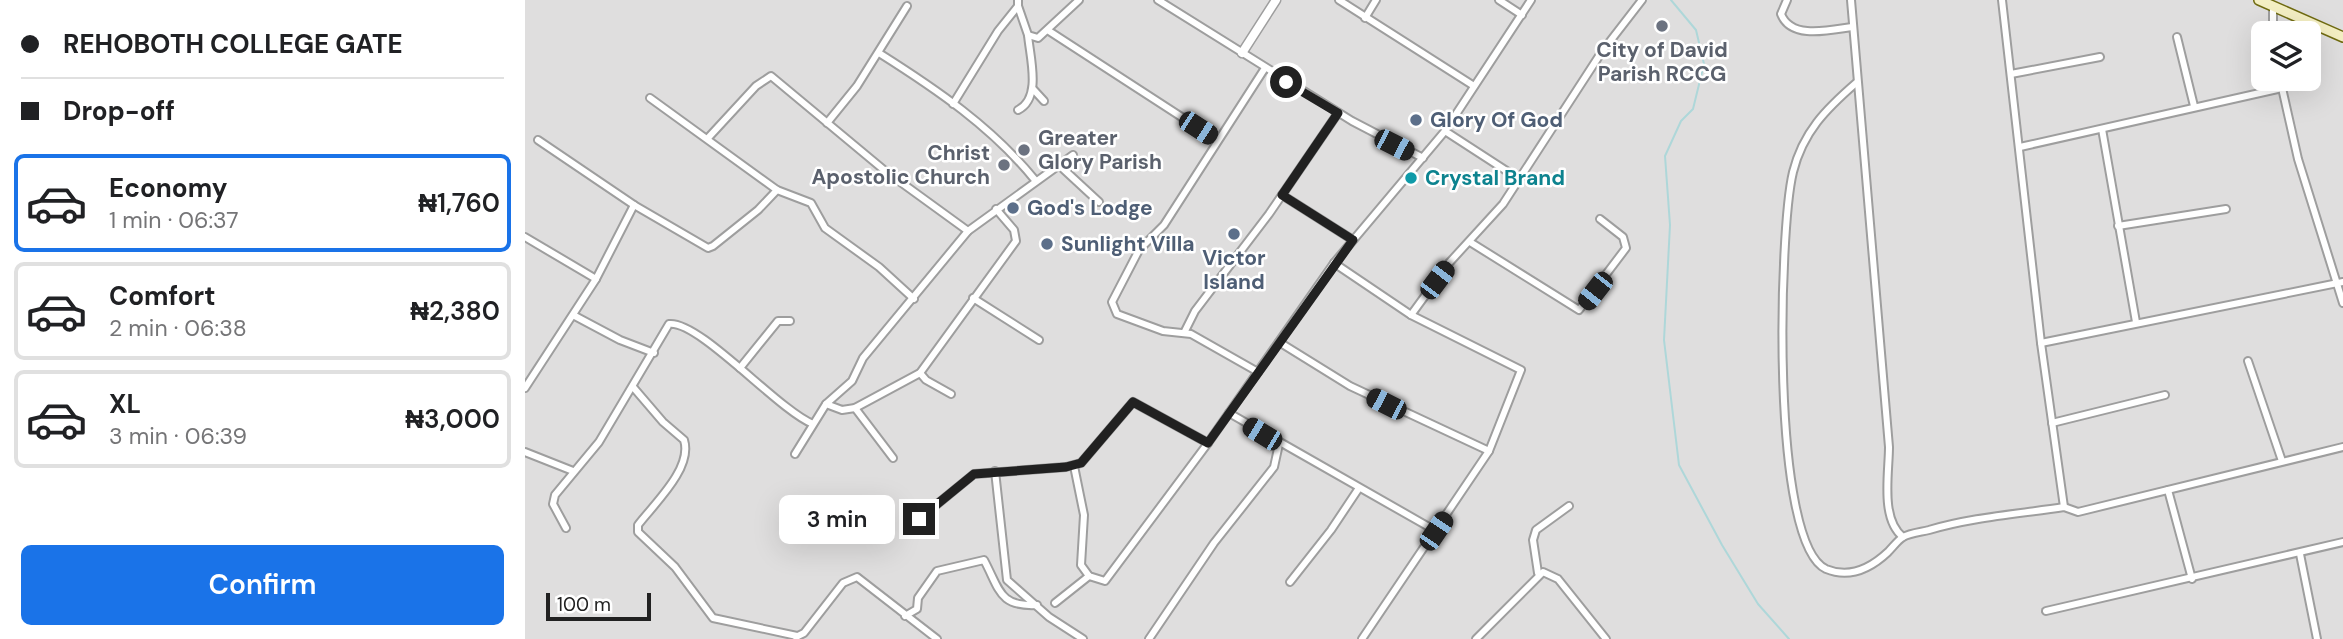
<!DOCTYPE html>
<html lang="en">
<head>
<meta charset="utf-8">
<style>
  body { margin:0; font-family:"DM Sans",sans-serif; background:#f6f6f6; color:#202124; height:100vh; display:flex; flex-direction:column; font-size:26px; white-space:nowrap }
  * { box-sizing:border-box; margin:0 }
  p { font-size:23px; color:#757577 }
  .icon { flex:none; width:38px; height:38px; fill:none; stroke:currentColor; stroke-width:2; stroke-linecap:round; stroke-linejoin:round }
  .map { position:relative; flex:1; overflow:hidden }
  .panel { display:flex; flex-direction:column; background:#fff; width:525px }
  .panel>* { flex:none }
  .banner { display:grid; align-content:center; height:154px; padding:0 21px; background:#fff }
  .controls { position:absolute; left:1726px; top:21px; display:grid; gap:14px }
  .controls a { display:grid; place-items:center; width:70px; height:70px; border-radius:10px; background:#fff; box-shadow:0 7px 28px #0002; font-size:35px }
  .scale { position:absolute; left:21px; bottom:18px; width:105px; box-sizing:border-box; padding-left:7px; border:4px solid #212121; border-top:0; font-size:19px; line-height:24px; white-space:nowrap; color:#212121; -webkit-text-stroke:5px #fff; paint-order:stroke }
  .end { position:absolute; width:32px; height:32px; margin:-16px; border:9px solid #212121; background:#fff; box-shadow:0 0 0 4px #fff }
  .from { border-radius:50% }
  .bubble { position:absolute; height:49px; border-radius:10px; background:#fff; box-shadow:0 7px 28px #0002; font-size:23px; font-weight:600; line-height:49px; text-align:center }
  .car { position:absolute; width:21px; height:42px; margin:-21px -10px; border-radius:9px; box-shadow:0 0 5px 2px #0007; background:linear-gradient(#222 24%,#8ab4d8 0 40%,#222 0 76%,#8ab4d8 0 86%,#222 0) }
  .banner b { display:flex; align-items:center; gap:24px; height:66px; font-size:26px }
  .banner b+b { border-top:2px solid #e0e0e0 }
  .banner i { width:18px; height:18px; background:#202124 }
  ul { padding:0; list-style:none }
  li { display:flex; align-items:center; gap:21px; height:98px; margin:0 14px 10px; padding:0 7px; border:4px solid #e0e0e0; border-radius:10px }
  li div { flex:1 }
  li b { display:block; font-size:26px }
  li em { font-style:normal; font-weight:600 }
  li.active { border-color:#1a73e8 }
  li>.icon { width:63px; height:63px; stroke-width:1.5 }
  .primary-button { display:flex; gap:14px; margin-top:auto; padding:14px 21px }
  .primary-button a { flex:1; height:80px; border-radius:10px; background:#1a73e8; color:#fff; font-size:28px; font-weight:600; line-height:80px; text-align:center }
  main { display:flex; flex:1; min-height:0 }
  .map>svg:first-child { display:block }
  .residential { fill:#dfdede; fill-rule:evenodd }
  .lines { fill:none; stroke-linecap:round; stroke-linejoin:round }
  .stream { stroke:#aed7d9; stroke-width:2 }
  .minor-casing { stroke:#9e9e9e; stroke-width:10 }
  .tertiary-casing { stroke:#9e9e9e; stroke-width:11 }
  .secondary-casing { stroke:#706b10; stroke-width:12 }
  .minor { stroke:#fff; stroke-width:6 }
  .tertiary { stroke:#fff; stroke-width:8 }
  .secondary { stroke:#f4efc3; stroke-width:9 }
  .route { stroke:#212121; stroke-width:9 }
  .worship-dot { fill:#6b7280; stroke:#fff; stroke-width:2.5 }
  .service-dot { fill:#5c6f8a; stroke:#fff; stroke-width:2.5 }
  .culture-dot { fill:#0f9aa8; stroke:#fff; stroke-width:2.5 }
  .labels { text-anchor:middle; stroke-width:5; stroke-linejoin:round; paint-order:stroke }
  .worship-label { font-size:21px; font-weight:bold; fill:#5b616d; stroke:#fff }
  .service-label { font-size:21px; font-weight:bold; fill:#4e5e75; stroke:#fff; text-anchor:start }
  .culture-label { font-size:21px; font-weight:bold; fill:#0d838f; stroke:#fff; text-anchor:start }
</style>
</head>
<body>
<main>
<section class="panel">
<div class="banner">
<b><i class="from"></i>REHOBOTH COLLEGE GATE</b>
<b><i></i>Drop-off</b>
</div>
<ul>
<li class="active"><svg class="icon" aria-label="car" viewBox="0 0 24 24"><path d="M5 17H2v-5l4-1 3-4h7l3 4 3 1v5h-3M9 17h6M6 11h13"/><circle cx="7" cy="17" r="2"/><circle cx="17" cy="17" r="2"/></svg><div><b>Economy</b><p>1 min · 06:37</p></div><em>₦1,760</em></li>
<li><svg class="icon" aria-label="car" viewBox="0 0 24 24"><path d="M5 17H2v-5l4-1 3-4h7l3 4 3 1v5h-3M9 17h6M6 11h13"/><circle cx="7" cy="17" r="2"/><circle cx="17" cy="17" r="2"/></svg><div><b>Comfort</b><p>2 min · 06:38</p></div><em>₦2,380</em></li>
<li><svg class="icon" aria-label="car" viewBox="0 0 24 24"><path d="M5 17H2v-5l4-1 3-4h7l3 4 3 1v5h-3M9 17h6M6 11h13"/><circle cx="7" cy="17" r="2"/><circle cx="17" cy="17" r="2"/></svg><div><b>XL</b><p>3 min · 06:39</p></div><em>₦3,000</em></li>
</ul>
<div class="primary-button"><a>Confirm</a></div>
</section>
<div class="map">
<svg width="1818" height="639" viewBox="0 0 1818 639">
  <rect width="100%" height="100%" fill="#f0ede9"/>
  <path class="residential" d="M0,0H1818V639H0ZM1738,33H1783V79H1738Z"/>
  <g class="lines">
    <path class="stream" d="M1146,0L1171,30L1179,64L1168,109L1156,121L1140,156L1145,225L1139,340L1154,465L1197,545L1233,604L1264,639"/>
    <g class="minor-casing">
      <g id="minor">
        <path d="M633,0L827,121L898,158"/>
        <path d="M814,0L949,86"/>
        <path d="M974,0L997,15"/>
        <path d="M1262,0L1256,14C1266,40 1305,30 1327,27"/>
        <path d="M1326,0L1364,447C1364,473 1355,519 1378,537"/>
        <path d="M1477,0L1516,343L1539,507"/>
        <path d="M493,6L503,35L513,38L554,0"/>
        <path d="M840,18L851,0"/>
        <path d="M524,31L692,140"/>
        <path d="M1748,33V6"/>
        <path d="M1652,37L1669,106"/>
        <path d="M354,53C411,89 467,127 510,180"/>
        <path d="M1486,74L1575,57"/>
        <path d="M1755,79L1773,159L1818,303"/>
        <path d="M1331,83C1301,109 1278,132 1268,172C1254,230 1245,543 1301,569C1325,579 1346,568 1363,552C1368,547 1373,540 1378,537C1385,533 1396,532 1404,530C1448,517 1494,514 1539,507L1553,512L1818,447"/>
        <path d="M508,89L519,101"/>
        <path d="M125,98L252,190L286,203L300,228L354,267L389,299"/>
        <path d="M428,104L473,31L493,6V0"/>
        <path d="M493,110C517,98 505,58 503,35"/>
        <path d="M302,123L332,86L382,6"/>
        <path d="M1577,129L1611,322"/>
        <path d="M920,131L994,179"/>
        <path d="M183,138L231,86L246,76L359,170L443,231"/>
        <path d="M13,140L109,205L183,248L188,246L233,210L252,190"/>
        <path d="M1495,147L1757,88"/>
        <path d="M534,165L574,202"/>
        <path d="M757,195L828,240"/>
        <path d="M1593,226L1701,209"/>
        <path d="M0,237L71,279"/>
        <path d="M945,242L1054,310L1101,248L1098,237L1075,219"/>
        <path d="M809,263L886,315L996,370L964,451L837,639"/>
        <path d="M448,298L514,340"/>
        <path d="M48,315L95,340L129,353"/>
        <path d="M886,315L924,263L978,204L1076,53L1117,0"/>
        <path d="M660,331L670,311L744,214L813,113"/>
        <path d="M754,342L825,386L964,451"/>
        <path d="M1516,343L1818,282"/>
        <path d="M1723,361L1757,461"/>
        <path d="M215,368L253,321H265"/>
        <path d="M733,372L666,334L638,331L592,314L587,302L614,250L639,225L740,68"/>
        <path d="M395,373L401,380L426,394"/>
        <path d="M108,387L138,422L159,440C168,468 129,504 113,525V532L150,567L188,618L272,636"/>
        <path d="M0,388L71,279L109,205"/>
        <path d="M301,404L317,410L330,408L395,373L491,241L489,230L471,209"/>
        <path d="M330,408L368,458"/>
        <path d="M704,413L911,531"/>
        <path d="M1527,423L1640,395"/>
        <path d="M0,452L48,471"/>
        <path d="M270,454L301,404L327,381L338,358L443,231L548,155"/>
        <path d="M549,466L559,515L556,565L564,576L580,581L683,443L809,263L920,131L1006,0"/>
        <path d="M470,471L482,580L524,617L558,639"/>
        <path d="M1643,490L1667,579"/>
        <path d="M394,519L449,474L541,467L556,463L608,402L683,443"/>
        <path d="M41,528L28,504L30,495L74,442L144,324C174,320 253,410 288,424"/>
        <path d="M1775,554L1792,639"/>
        <path d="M1013,573L1008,540L1011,530L1044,506"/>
        <path d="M765,582L806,530L834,488"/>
        <path d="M530,603L564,576"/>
        <path d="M1521,611L1818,542"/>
        <path d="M380,616L392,609L393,598L412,571L459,560C475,590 474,607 512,605"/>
        <path d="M271,637L279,633L318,583L332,577L412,639"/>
        <path d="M624,639L689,543L749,467L754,444"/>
        <path d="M951,639L1018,572L1033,579L1081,639"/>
      </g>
    </g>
    <g class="tertiary-casing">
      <path id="tertiary" d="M717,53L751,0"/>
    </g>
    <g class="secondary-casing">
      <path id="secondary" d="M1734,0L1818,37"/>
    </g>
    <use href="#minor" class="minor"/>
    <use href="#tertiary" class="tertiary"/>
    <use href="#secondary" class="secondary"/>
  </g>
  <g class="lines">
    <path class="route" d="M394,519L449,474L541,467L556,463L608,402L683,443L828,240L757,195L813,113L761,82"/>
  </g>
  <g class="worship-dot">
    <circle cx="1137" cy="26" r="7"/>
    <circle cx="499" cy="150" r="7"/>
    <circle cx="479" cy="165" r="7"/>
  </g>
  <g class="service-dot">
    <circle cx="891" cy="120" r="7"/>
    <circle cx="488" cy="208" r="7"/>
    <circle cx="709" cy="234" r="7"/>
    <circle cx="522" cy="244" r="7"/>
  </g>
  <circle class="culture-dot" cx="886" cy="178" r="7"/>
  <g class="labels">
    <g class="worship-label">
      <text x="1137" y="57">City of David<tspan x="1137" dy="24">Parish RCCG</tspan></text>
      <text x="513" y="145" text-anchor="start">Greater<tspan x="513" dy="24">Glory Parish</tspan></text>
      <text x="465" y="160" text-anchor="end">Christ<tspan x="465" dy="24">Apostolic Church</tspan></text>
    </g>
    <g class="service-label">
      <text x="905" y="127">Glory Of God</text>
      <text x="502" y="215">God's Lodge</text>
      <text x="536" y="251">Sunlight Villa</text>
      <text x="709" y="265" text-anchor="middle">Victor<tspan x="709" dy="24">Island</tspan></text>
    </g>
    <g class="culture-label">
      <text x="900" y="185">Crystal Brand</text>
    </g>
  </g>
</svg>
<div class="controls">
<a><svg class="icon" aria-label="layers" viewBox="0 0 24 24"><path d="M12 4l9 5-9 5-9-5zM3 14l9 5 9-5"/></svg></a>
</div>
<div class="scale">100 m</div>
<i class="end from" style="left:761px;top:82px"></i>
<i class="end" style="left:394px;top:519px"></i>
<div class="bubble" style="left:254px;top:495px;width:116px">3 min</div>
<i class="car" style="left:673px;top:128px;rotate:123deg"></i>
<i class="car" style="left:869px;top:145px;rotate:117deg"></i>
<i class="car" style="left:912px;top:280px;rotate:37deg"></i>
<i class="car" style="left:1070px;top:291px;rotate:218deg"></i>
<i class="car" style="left:861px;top:404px;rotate:297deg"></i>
<i class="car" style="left:737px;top:434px;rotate:301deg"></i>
<i class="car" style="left:911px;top:531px;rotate:34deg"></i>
</div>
</main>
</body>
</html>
